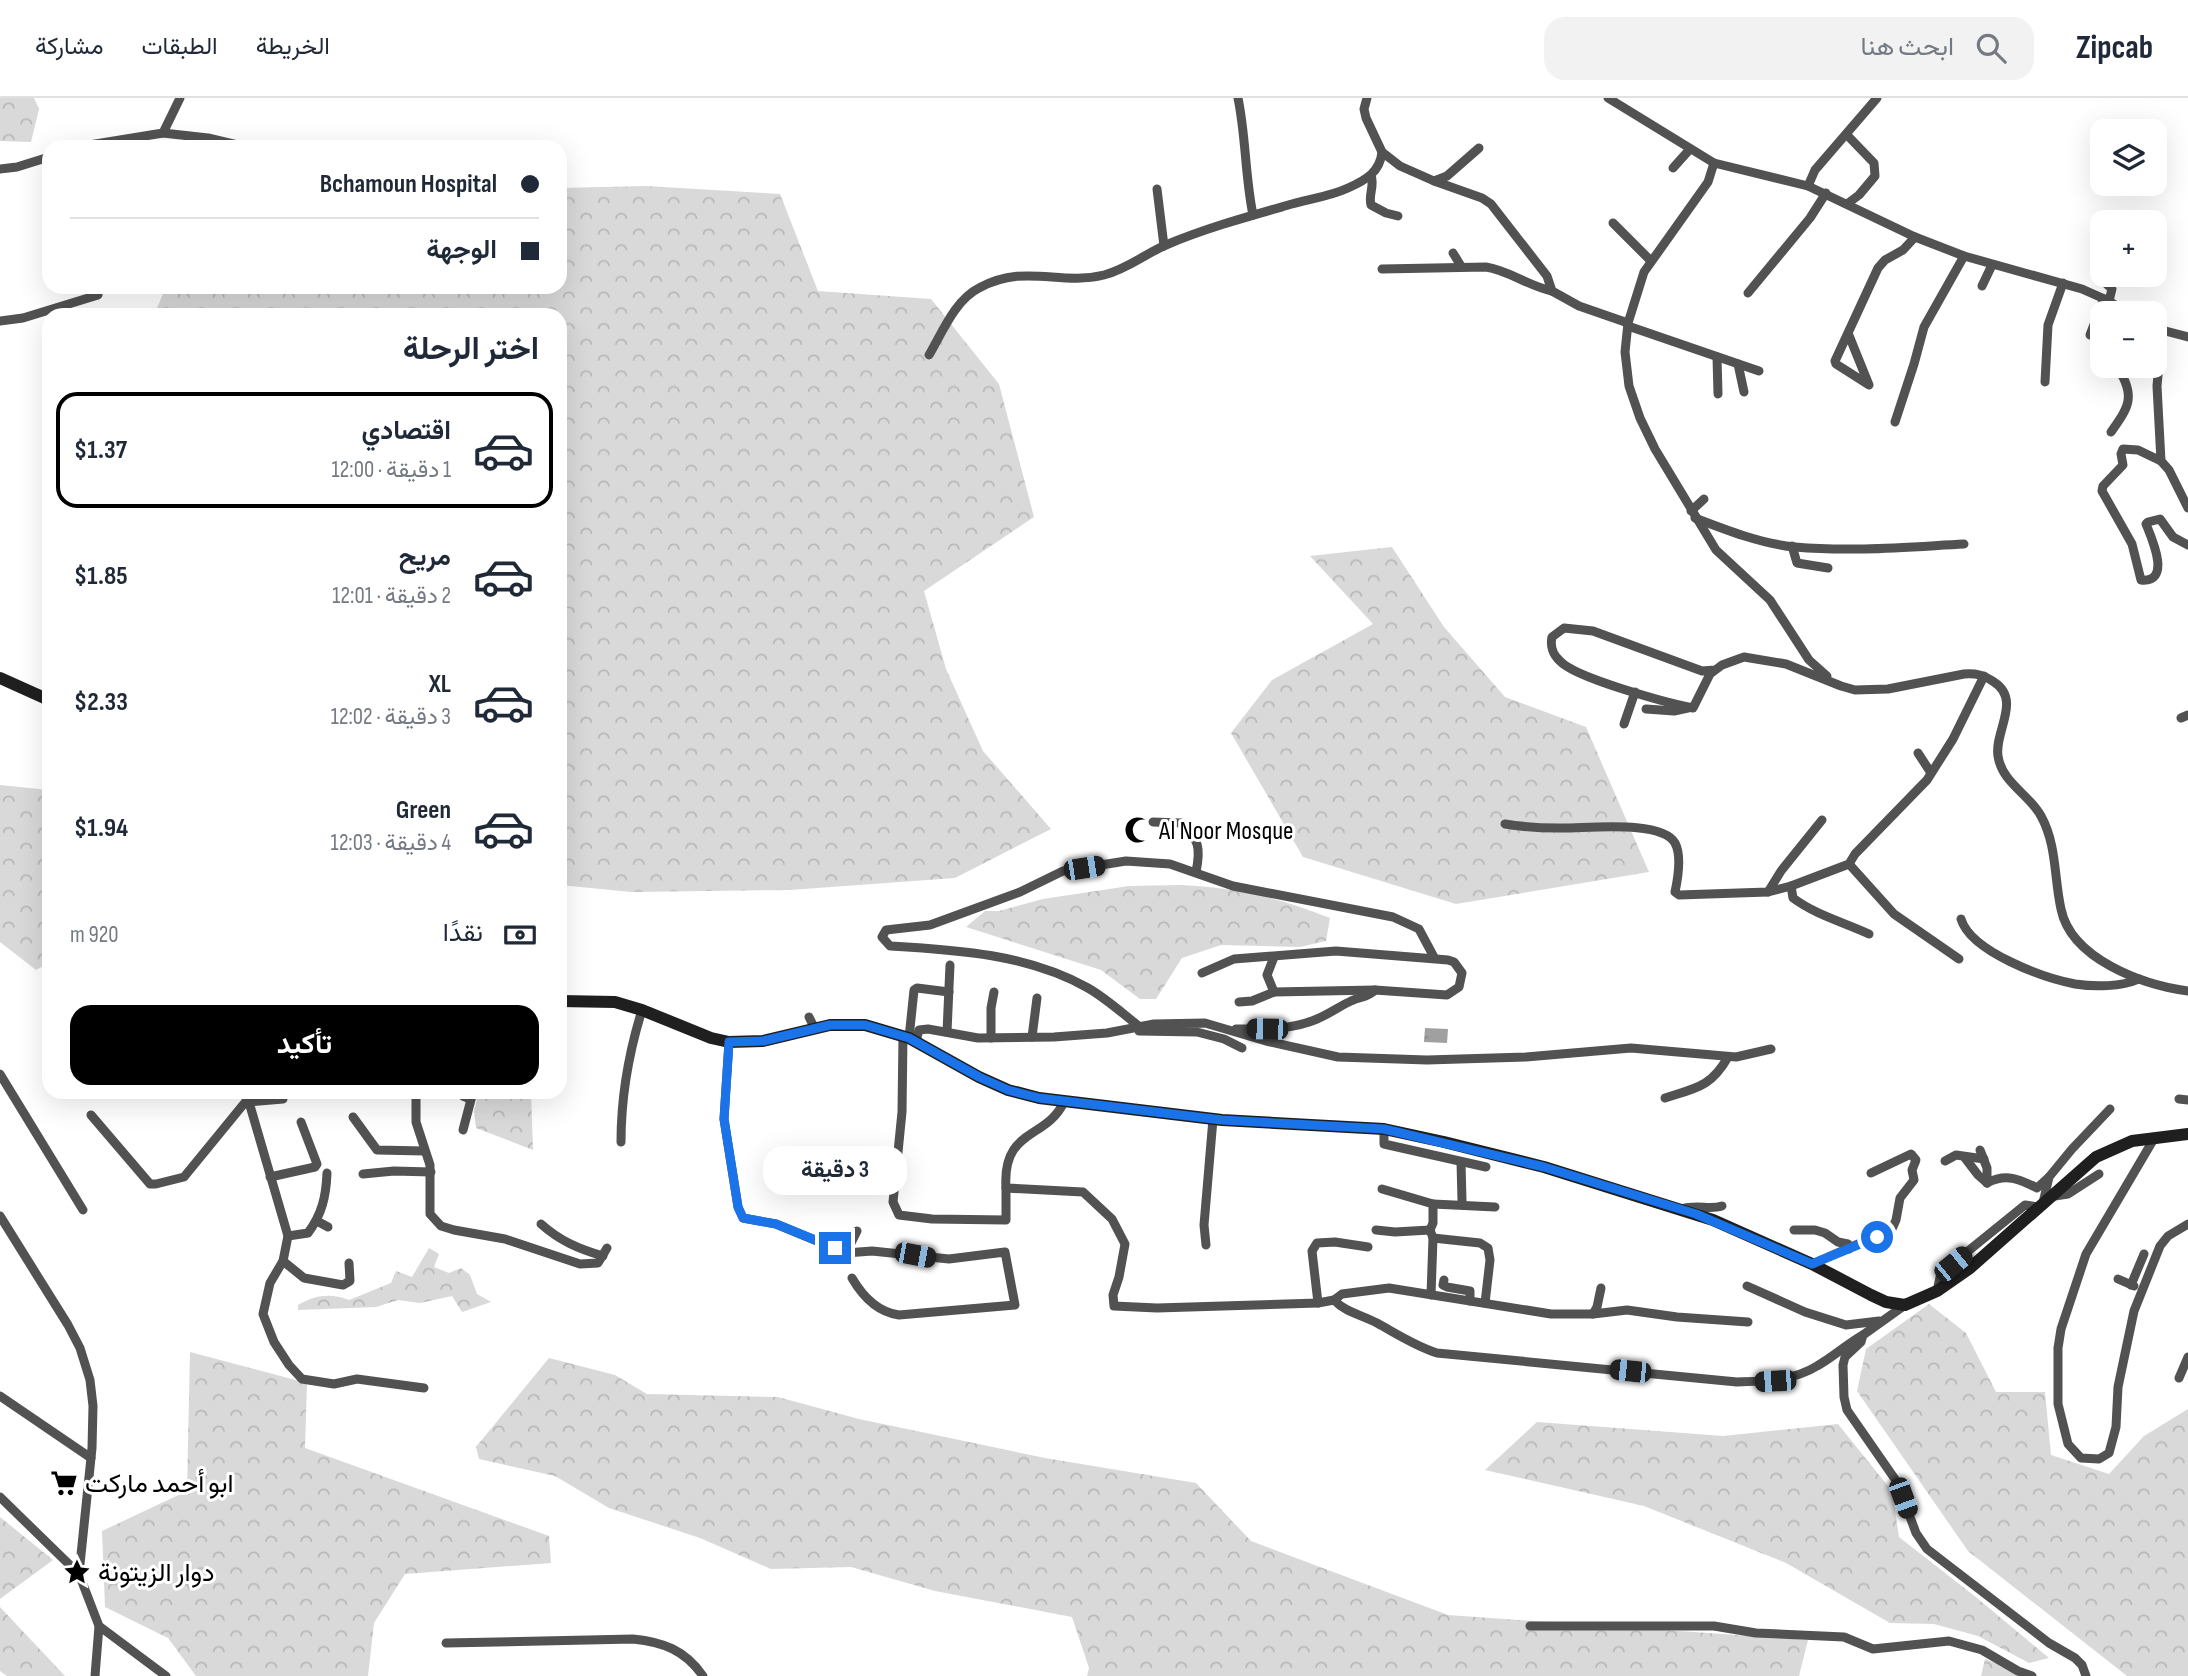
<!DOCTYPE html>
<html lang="ar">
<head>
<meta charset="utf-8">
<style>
  body { margin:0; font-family:"Sofia Sans Condensed",Vazirmatn,sans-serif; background:#f2f2f3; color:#1f2937; direction:rtl; height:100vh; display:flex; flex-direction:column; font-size:26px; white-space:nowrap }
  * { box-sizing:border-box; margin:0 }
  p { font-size:23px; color:#747a83 }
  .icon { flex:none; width:38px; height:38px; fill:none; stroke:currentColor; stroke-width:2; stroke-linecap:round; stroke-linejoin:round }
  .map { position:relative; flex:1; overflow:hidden; direction:ltr }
  .sheet { position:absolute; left:42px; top:210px; width:525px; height:791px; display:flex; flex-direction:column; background:#fff; border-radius:21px; box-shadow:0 7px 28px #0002; direction:rtl }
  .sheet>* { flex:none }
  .guide { position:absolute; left:42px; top:42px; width:525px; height:154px; border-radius:21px; box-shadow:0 7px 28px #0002; direction:rtl; display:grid; align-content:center; height:154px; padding:0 28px; background:#fff }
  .fabs { position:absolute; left:2090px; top:21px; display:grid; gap:14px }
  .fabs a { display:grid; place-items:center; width:77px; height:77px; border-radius:14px; background:#fff; box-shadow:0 7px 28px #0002; font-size:35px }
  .end { position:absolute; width:32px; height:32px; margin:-16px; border:9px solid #1a73e8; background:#fff; box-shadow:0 0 0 4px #fff }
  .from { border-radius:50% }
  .bubble { position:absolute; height:49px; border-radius:21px; background:#fff; box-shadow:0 7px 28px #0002; font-size:23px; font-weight:700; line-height:49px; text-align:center; direction:rtl }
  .car { position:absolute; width:21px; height:42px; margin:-21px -10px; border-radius:9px; box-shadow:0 0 5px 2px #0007; background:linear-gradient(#222 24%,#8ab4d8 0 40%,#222 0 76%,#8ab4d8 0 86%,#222 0) }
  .guide b { display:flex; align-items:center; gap:24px; height:66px; font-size:26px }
  .guide b+b { border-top:2px solid #e0e1e3 }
  .guide i { width:18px; height:18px; background:#1f2937 }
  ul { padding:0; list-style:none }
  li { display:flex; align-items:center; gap:21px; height:116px; margin:0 14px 10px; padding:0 14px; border:4px solid transparent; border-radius:21px }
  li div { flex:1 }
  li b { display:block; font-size:26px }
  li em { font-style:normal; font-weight:700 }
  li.on { border-color:#000 }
  li>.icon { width:63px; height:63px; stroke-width:1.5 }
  h2 { padding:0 28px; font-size:32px; line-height:84px }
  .pay { display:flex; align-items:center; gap:18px; height:77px; padding:0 28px; font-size:26px }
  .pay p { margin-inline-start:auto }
  .primary-button { display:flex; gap:14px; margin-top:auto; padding:14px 28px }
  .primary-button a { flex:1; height:80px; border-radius:21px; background:#000; color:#fff; font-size:28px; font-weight:700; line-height:80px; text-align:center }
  header { display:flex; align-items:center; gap:42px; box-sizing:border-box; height:98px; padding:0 35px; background:#fff; border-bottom:2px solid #e0e1e3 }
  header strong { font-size:33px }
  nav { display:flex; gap:38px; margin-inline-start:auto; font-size:24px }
  .search { width:490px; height:63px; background:#f2f2f3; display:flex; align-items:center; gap:18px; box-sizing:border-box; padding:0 24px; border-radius:21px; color:#747a83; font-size:26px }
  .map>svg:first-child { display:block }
  .forest { fill:url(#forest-crowns) }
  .water { fill:url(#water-ripples) }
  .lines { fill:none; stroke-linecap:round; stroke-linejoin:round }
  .street { stroke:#525252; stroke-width:9 }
  .secondary { stroke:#1f1f1f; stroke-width:12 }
  .route { stroke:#1a73e8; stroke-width:9 }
  .labels { text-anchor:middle; stroke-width:6; stroke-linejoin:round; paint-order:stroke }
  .poi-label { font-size:26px; fill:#000; stroke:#fff; text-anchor:start }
</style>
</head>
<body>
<header>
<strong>Zipcab</strong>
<div class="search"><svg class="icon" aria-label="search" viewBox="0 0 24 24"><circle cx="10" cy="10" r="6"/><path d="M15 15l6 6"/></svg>ابحث هنا</div>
<nav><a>الخريطة</a><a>الطبقات</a><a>مشاركة</a></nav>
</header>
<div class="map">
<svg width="2188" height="1578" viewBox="0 0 2188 1578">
  <defs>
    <pattern id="forest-crowns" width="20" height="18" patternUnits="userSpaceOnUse" patternTransform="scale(1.75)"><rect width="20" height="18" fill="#d9d9d9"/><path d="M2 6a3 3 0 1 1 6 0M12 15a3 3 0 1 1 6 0" fill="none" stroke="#b8b8b8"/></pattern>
    <pattern id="water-ripples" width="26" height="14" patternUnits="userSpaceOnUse" patternTransform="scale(1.75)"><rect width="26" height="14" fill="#a0a0a0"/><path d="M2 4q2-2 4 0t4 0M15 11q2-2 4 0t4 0" fill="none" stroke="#888"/></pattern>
  </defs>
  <rect width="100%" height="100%" fill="#fff"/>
  <g class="forest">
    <path d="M0,0H34L39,11L31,44L0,43Z"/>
    <path d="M646,88L780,96L818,193L931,201L999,286L1034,419L924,493L946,571L983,653L1051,731L955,780L790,792L631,794L560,787V217H154L166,189H560V90Z"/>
    <path d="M1392,449L1444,529L1505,599L1586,629L1649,774L1456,806L1303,759L1231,635L1272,582L1373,526L1310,458Z"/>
    <path d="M0,687L49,692V865L36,872L0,844Z"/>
    <path d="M1181,787C1238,790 1277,799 1330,820L1326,843L1300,849L1221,847L1182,860L1156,901H1140L1101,872L966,829L985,813H999L1043,801L1129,788Z"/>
    <path d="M479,994H531L533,1052L476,1030L474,1013Z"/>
    <path d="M429,1150L439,1156L434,1169L449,1175L461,1170L470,1177L477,1196L491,1204L462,1214L452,1198L420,1205L398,1202L376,1209L298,1212V1207C316,1197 330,1195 349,1202L391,1185L396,1173L412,1179Z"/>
    <path d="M1929,1206L1966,1235L1996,1294H2045L2051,1357L2109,1376L2144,1338L2188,1311V1578H2127L1968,1453L1857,1293L1866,1251Z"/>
    <path d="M190,1254L307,1285L305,1350L549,1438L551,1465L405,1476L374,1525L368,1578H196L168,1540L105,1509L102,1433L187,1393Z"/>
    <path d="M549,1260L615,1277L647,1296L778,1299L859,1321L1045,1360L1196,1385L1251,1443L1448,1517L1808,1542L1799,1578H1087L1089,1570L1072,1519L935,1493L851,1469L771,1471L700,1440L609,1410L555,1378L479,1361L476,1349Z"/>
    <path d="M1537,1324L1723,1338L1838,1326L1892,1393L1899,1439L1977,1500L2049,1560L2029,1565L1978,1538L1934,1526L1890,1525L1786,1465L1644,1408L1485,1372Z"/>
    <path d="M0,1419L53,1462L0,1501Z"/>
    <path d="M0,1509L65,1578H7L0,1573Z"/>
    <path d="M1985,1561L2030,1578H1981Z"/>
  </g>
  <path class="water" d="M1425,930L1448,931L1447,945L1424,944Z"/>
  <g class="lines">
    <g class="street">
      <path d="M1238,0C1246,39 1245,78 1253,117"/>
      <path d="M1367,0L1364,11L1366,20L1382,54L1400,68L1434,83L1482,100L1491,106L1547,178L1552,193L1579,208L1628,225"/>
      <path d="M1608,0L1714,65L1808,88L1915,139L1964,158L2082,191L2109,203L2127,215"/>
      <path d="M163,35L208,40L246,49"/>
      <path d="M1847,37L1874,65L1875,78L1859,97L1847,106"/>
      <path d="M77,49L163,35L180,0"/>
      <path d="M1714,65L1708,84L1644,174L1628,225L1625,254L1629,288L1640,320L1655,351L1716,452L1770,502L1809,562L1827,578"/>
      <path d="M1673,70L1690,51"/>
      <path d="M0,71L17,69L49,59"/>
      <path d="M1371,77C1375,88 1368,97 1371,107L1386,115L1398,118"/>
      <path d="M1434,83L1447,78L1479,50"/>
      <path d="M1808,88L1815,72L1877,0"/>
      <path d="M1157,91L1164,148"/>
      <path d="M1613,125L1651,163"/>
      <path d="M1453,155L1461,168"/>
      <path d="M1382,171L1486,169C1508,172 1528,188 1552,193"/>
      <path d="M2103,183L2112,191L2109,203"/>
      <path d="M1982,188L1992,167"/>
      <path d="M1748,195L1810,120L1826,95"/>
      <path d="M0,223L23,220L98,197"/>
      <path d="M1628,228L1759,273"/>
      <path d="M2154,230L2188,239"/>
      <path d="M2162,233L2157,288L2161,363L2169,372L2188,410"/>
      <path d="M1848,235L1869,287L1836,266L1835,263L1878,170L1885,162L1903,152L1915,139"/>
      <path d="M2090,237L2104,201"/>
      <path d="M929,257C942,235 955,202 979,190C1025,165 1059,188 1104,177C1127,171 1145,156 1166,147C1206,130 1250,118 1292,106C1310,101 1331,98 1348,90C1366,82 1380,74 1382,54"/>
      <path d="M1717,259L1718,296"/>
      <path d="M1738,266L1744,294"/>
      <path d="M2045,284L2048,227L2063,185"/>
      <path d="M1895,324L1914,266L1924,229L1964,158"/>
      <path d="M2111,334C2128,310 2136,299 2119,272L2120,268"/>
      <path d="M2161,363L2138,352L2123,351L2121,356L2123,367L2103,388L2102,393L2132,446L2141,482C2172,485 2152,441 2146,426L2148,424L2160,421L2173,439L2188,447"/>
      <path d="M1691,413L1704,401"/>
      <path d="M1695,420C1726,432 1762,446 1795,449C1851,454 1907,449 1964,446"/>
      <path d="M1792,448L1797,465L1828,470"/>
      <path d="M1715,572L1702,573L1593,533L1564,530L1552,539C1550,548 1553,557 1560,563C1575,580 1668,605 1693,610L1710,576L1722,567L1744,559L1786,566L1841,588L1855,592L1888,591L1964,576C1976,575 1984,577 1994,584C2022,602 1994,634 1998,658C2002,685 2029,696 2041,718C2057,747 2054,780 2061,811C2071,861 2143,887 2188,893"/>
      <path d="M1646,611L1674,613L1688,610"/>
      <path d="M2181,620L2188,617"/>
      <path d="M1624,626L1635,594"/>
      <path d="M1918,655L1931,675"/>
      <path d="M1153,724L1181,725C1199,742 1201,749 1196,774"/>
      <path d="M1505,726C1523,729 1541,730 1559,730C1584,731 1661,721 1675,745C1682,758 1678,780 1675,794L1679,797L1768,794L1791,788L1849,766L1855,756L1927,682L1953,641L1984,578"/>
      <path d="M1849,766L1894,816L1959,861"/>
      <path d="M1791,788L1793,800C1816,817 1843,824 1869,836"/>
      <path d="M1768,794L1781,773L1822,722"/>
      <path d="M1961,821C1971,854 2044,880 2075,886C2094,889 2121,889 2139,881"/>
      <path d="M1202,875L1234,861L1336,853L1448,862L1454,864L1462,875L1459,889L1447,897L1375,892L1274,894L1252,903L1239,904"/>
      <path d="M1274,894L1267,877L1274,859"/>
      <path d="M809,919L815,931"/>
      <path d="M1140,929C1123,916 1107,901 1088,890C1027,856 958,852 890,848L882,839L886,832L930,827L1020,794L1063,773L1126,763L1170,766L1233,788L1393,819L1419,831L1434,859"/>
      <path d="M1236,931C1264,931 1291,932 1317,921C1329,916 1340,908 1351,903C1361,898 1367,900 1375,892"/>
      <path d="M1139,933L1197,934L1224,941L1242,950"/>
      <path d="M947,934L950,867"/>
      <path d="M903,938L902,1014L893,1104L899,1117L932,1121L1006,1122V1090"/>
      <path d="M1032,939L1037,900"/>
      <path d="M909,940L914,892L917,890L949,894"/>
      <path d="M991,940V910L994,894"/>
      <path d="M916,943L919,932L928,931L978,940L1054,939L1107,935L1154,926L1205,925L1266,943L1338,959L1427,962L1526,959L1631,950L1736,959L1771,951"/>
      <path d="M729,944L724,1021L738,1109L743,1120L776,1126L846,1155L857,1133"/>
      <path d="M0,976L83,1112"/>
      <path d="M246,994L288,1138L283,1163L270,1185L263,1216L274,1244L289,1267L302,1281L334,1286L357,1281L424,1290"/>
      <path d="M416,994V1024L430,1067V1116L441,1128L454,1132L505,1141L580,1166L598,1165L607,1150"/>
      <path d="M464,994L463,998L470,1001"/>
      <path d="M1665,1000C1696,990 1711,989 1728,959"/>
      <path d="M2179,1001L2188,1002"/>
      <path d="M248,1004L283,1001"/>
      <path d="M1064,1004C1046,1042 1002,1030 1006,1090L1083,1094L1112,1121L1125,1146L1119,1179L1113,1197L1114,1208L1157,1210L1318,1205L1334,1202"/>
      <path d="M91,1017L144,1079L150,1086H156L184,1079L247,1002"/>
      <path d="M353,1019L377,1052L424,1053"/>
      <path d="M1384,1031V1046L1486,1069"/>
      <path d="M463,1032L473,994"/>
      <path d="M2155,1039L2086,1156L2061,1231L2058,1250V1306L2068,1346L2081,1360L2099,1361L2109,1355L2116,1329L2118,1289L2134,1213L2160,1148L2168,1138L2188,1126"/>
      <path d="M621,1044C621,1000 629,954 642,912"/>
      <path d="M1980,1052L1987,1070V1085"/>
      <path d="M1965,1060L1978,1077L1987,1085"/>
      <path d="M1945,1063L1956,1057L1984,1061"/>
      <path d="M1461,1064L1462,1103"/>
      <path d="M363,1076L394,1073L431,1074"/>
      <path d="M270,1079L315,1069L317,1066L301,1024"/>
      <path d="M1987,1085C2006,1075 2019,1081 2037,1090L2048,1080"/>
      <path d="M1382,1091L1433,1106V1125L1430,1132"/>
      <path d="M2055,1098L2068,1096L2099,1076"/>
      <path d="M2043,1105L2049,1079L2072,1051L2110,1011"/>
      <path d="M1433,1106L1495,1109"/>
      <path d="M1681,1111C1697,1106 1709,1112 1722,1108"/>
      <path d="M0,1118L68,1227L80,1250L90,1282L93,1308L92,1350L79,1476L99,1528L95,1578"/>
      <path d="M317,1123L328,1129"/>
      <path d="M541,1126C560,1143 579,1151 603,1158"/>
      <path d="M1376,1132L1395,1134L1430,1132L1433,1140L1431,1197"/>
      <path d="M1794,1132H1815L1825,1135L1838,1144L1848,1146L1849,1151"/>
      <path d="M288,1138L308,1135C322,1116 326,1099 327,1075"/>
      <path d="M1433,1140L1480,1145L1488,1150L1490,1162L1485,1205"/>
      <path d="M1206,1147L1204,1127L1213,1021"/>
      <path d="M846,1155L872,1153L949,1161L1005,1154L1015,1207L899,1217C877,1214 863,1199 852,1180"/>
      <path d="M283,1163L304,1180L343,1187L350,1183L349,1165"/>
      <path d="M1812,1166L1892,1131L1896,1122L1900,1100L1914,1082L1912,1072L1916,1062L1911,1056L1871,1075"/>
      <path d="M2118,1181L2134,1188"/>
      <path d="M1444,1182L1443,1187L1447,1189L1470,1193V1203"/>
      <path d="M2131,1187L2144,1156"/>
      <path d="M1747,1188L1805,1214L1846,1227L1879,1223"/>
      <path d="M1937,1193L1941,1175L2025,1107L2038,1109"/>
      <path d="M1318,1205L1312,1153L1317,1145L1335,1144L1368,1149"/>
      <path d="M1905,1207L1863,1237L1861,1244L1845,1259L1843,1267L1844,1299L1847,1312L1897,1384L1916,1435L1927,1451L2049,1545L2075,1560L2082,1567L2086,1578"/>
      <path d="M1593,1216L1597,1209L1601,1190"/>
      <path d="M1748,1224L1677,1219L1627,1212L1593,1216H1551L1389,1190L1342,1196L1334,1202C1345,1214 1362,1217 1377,1225C1397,1236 1415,1248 1437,1255L1737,1284C1764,1283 1793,1283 1817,1268C1833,1259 1847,1246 1863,1237"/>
      <path d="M2179,1280L2188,1259"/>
      <path d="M0,1298L91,1360"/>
      <path d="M0,1399L79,1476"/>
      <path d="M99,1528L166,1578"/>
      <path d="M1530,1528H1714L1756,1535L1844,1539L1873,1551L1949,1543L1982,1552L2018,1573L2032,1578"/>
      <path d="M446,1545L633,1541C663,1544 685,1552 703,1578"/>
    </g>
    <g class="secondary">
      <path d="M0,580L49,602"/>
      <path d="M560,903L615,904L642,912L711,940L729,944L763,943L830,927H865L909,940L979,979L1008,992L1039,1000L1222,1022L1384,1031L1444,1044L1544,1069L1713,1122L1812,1166L1871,1197L1886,1204L1905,1207L1937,1193L1970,1170L2096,1059L2132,1043L2188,1036"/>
    </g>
  </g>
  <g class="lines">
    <path class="route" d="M835,1150L776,1126L743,1120L738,1109L724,1021L729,944L763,943L830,927H865L909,940L979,979L1008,992L1039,1000L1222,1022L1384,1031L1544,1069L1696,1116L1812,1166L1877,1139"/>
  </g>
  <defs>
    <g id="mosque-bare" transform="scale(2.1)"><path d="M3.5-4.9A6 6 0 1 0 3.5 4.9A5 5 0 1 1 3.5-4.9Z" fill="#000" stroke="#fff" stroke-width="2.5" paint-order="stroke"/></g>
    <g id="supermarket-bare" transform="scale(2.1)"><path d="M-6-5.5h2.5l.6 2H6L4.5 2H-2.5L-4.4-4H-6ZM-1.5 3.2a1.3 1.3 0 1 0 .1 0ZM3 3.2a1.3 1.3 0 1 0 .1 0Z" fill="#000" stroke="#fff" stroke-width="2.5" paint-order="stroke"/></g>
    <g id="sight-bare" transform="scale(2.1)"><path d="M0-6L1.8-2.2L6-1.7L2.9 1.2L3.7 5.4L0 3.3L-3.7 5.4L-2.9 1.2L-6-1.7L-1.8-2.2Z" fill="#000" stroke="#fff" stroke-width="2.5" paint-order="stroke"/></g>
  </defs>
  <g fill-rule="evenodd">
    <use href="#mosque-bare" x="1138" y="732"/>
    <use href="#supermarket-bare" x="64" y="1385"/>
    <use href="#sight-bare" x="77" y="1474"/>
  </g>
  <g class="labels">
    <g class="poi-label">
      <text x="1159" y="741">Al Noor Mosque</text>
      <text x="85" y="1394">ابو أحمد ماركت</text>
      <text x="98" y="1483">دوار الزيتونة</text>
    </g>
  </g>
</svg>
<div class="fabs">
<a><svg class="icon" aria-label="layers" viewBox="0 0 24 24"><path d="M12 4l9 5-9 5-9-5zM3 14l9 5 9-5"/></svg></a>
<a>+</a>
<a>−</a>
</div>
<i class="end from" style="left:1877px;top:1139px"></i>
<i class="end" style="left:835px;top:1150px"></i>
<div class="bubble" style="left:763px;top:1048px;width:144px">3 دقيقة</div>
<i class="car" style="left:1084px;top:770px;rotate:81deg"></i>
<i class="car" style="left:1267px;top:931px;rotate:271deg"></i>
<i class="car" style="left:915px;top:1157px;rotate:101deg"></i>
<i class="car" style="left:1953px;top:1166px;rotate:51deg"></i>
<i class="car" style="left:1630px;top:1273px;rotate:276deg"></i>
<i class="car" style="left:1775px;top:1283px;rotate:267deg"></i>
<i class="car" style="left:1903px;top:1400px;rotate:160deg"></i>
<div class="guide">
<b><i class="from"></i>Bchamoun Hospital</b>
<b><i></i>الوجهة</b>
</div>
<section class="sheet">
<h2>اختر الرحلة</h2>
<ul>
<li class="on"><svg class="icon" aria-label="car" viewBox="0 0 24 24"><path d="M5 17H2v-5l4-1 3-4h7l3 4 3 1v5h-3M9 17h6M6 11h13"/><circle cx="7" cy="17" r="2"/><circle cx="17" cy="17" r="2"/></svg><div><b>اقتصادي</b><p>1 دقيقة · 12:00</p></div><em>$1.37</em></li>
<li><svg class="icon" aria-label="car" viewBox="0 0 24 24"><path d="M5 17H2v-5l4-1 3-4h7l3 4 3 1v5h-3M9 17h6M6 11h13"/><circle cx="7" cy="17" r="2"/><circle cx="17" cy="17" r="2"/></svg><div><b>مريح</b><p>2 دقيقة · 12:01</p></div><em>$1.85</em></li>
<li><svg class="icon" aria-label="car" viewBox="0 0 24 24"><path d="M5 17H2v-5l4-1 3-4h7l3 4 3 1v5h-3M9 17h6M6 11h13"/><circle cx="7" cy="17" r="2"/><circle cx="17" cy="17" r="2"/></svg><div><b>XL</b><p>3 دقيقة · 12:02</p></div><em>$2.33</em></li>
<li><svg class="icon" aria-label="car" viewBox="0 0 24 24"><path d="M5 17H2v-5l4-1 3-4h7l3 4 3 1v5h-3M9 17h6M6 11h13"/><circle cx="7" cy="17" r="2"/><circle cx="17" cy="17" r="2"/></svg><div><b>Green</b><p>4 دقيقة · 12:03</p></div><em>$1.94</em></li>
</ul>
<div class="pay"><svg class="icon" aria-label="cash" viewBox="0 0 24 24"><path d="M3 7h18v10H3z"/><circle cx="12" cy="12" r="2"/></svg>نقدًا<p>920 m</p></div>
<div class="primary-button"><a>تأكيد</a></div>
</section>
</div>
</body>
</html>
